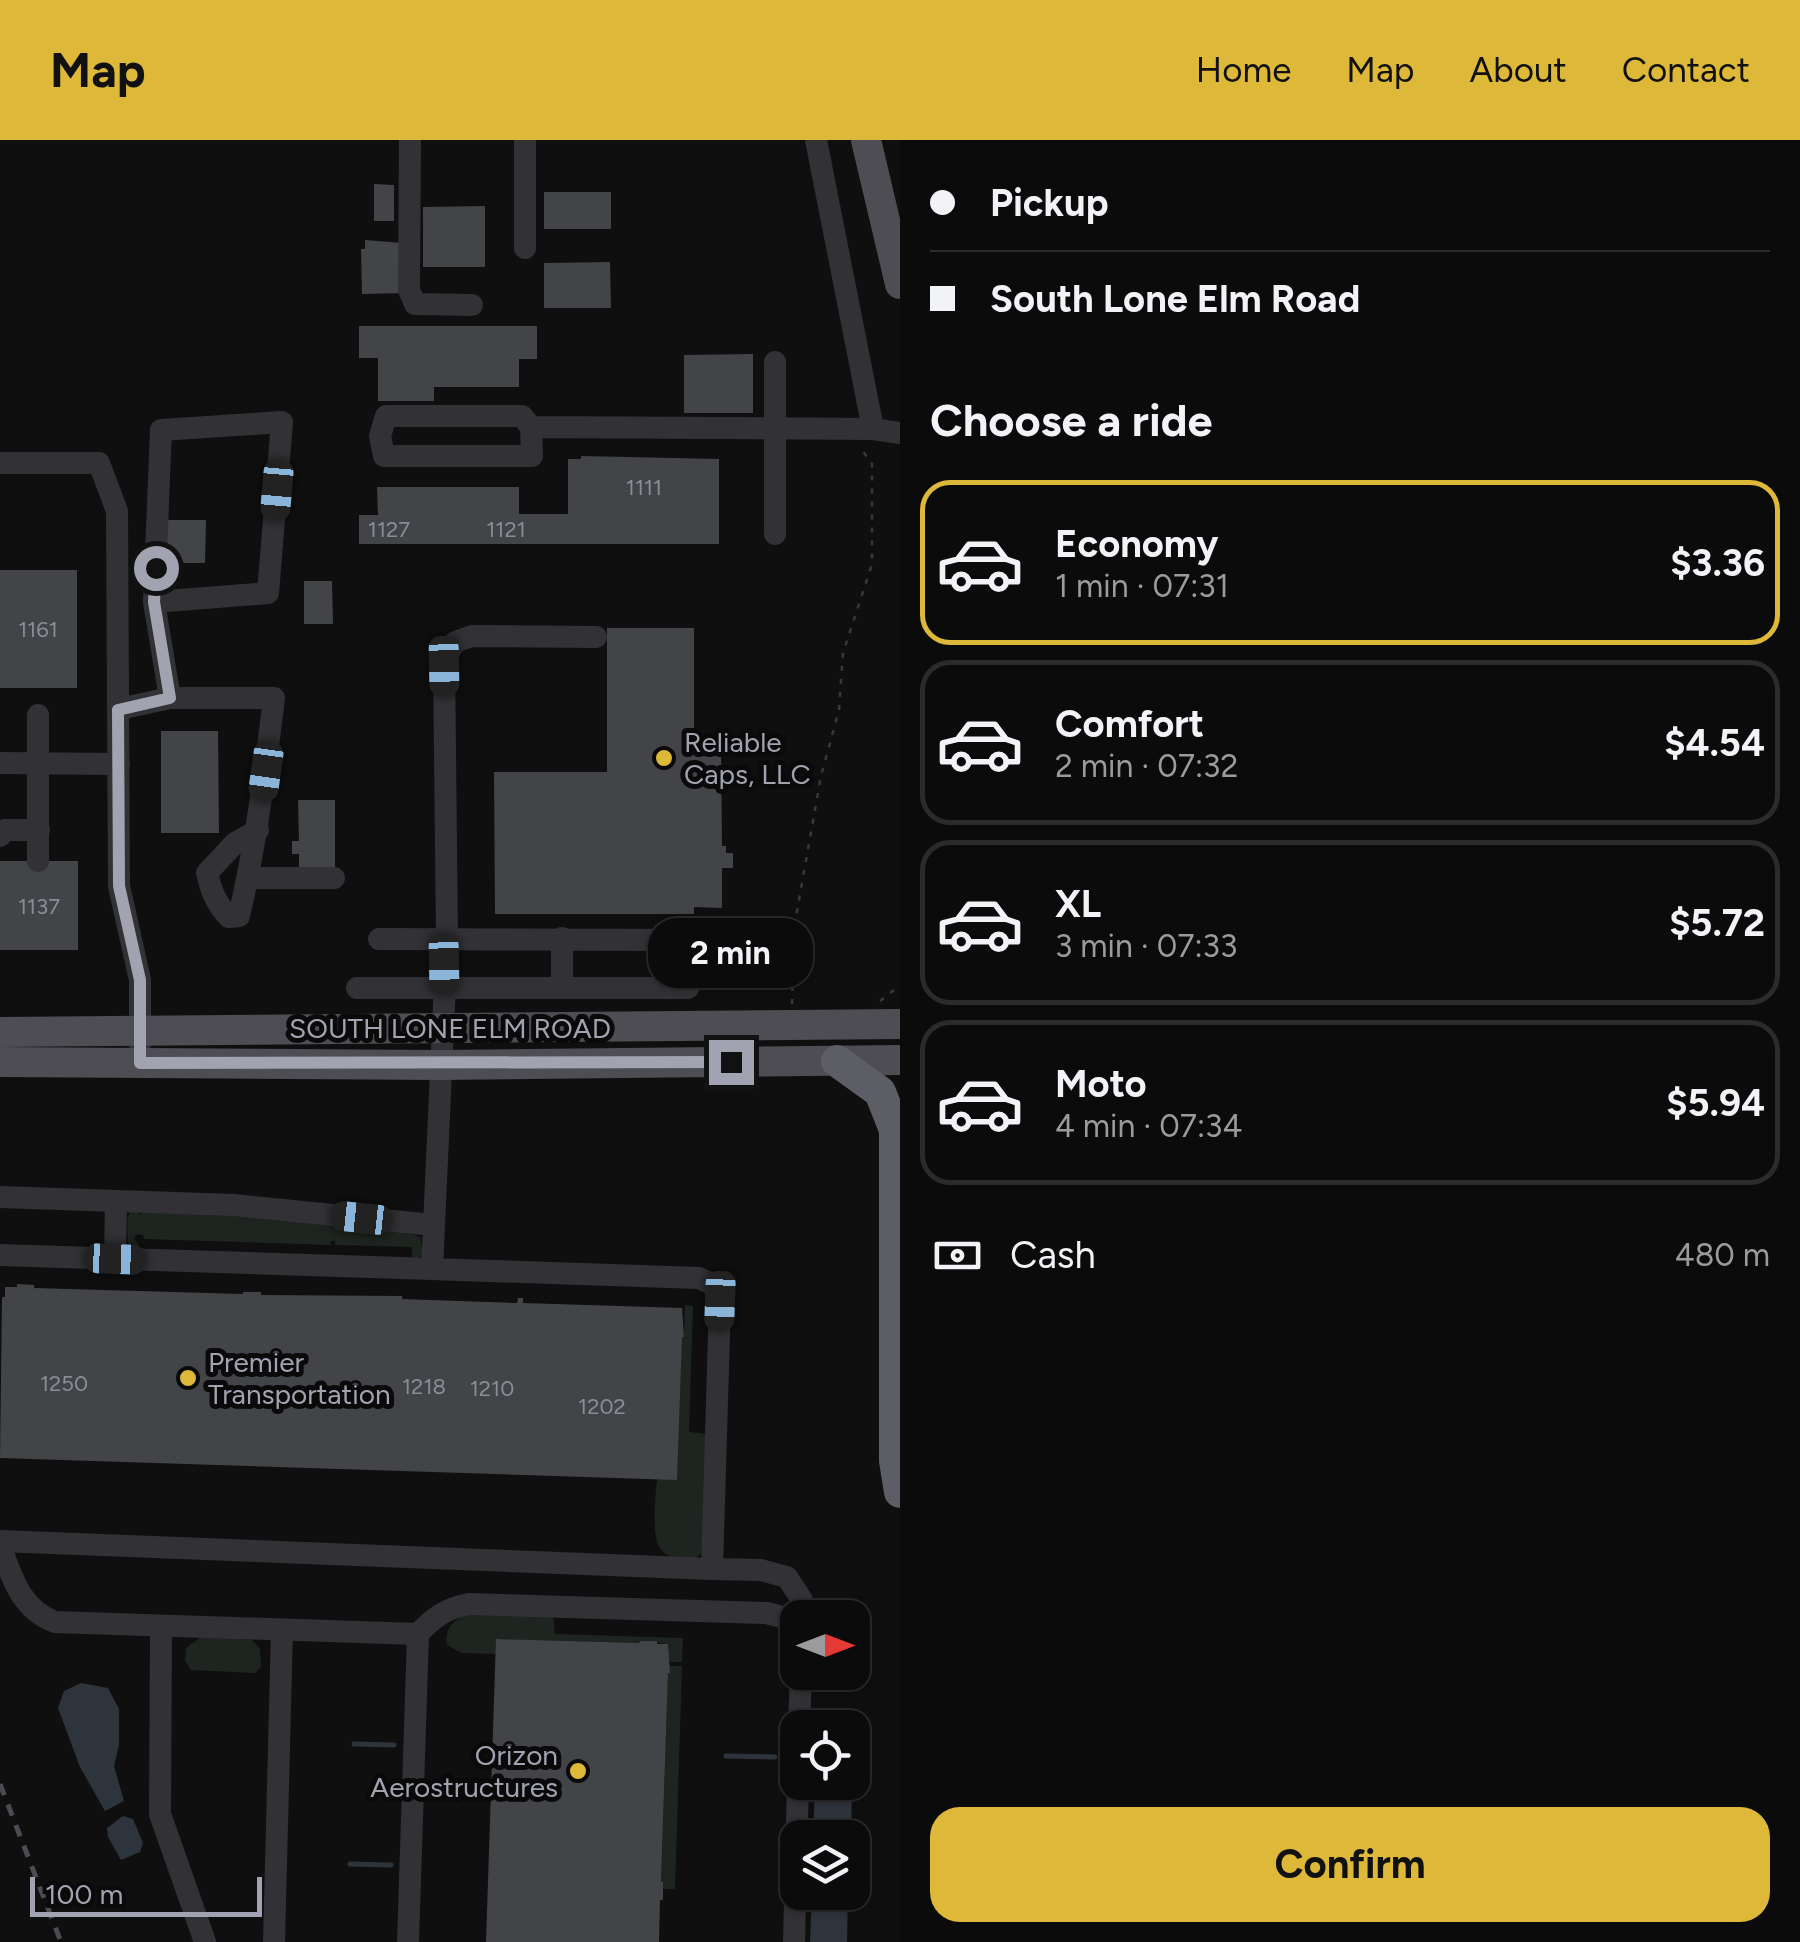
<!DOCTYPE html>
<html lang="en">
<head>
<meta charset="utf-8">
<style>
  body { margin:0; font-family:Figtree,sans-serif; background:#19191a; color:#f1f3f6; height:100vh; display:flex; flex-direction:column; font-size:38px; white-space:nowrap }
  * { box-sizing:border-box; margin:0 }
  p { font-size:32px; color:#9a9b9d }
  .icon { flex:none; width:55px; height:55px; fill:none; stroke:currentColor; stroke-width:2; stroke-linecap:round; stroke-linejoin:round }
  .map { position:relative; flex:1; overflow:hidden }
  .details { display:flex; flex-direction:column; background:#0b0b0c; width:900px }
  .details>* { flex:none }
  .banner { display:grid; align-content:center; height:220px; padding:0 30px; background:#0b0b0c }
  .needle { width:65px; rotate:90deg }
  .controls { position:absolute; left:780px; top:1460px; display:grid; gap:20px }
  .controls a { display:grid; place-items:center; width:90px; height:90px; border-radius:20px; background:#0b0b0c; box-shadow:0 2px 8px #0004,0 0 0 2px #2b2b2d; font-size:50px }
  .scale { position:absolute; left:30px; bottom:25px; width:232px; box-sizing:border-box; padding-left:10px; border:5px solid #a1a4b0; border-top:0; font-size:28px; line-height:35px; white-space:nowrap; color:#a1a4b0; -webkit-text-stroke:8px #0a0a0b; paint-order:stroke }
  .end { position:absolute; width:45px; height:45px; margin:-22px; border:12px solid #a1a4b0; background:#111; box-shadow:0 0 0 5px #111 }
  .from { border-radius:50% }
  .bubble { position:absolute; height:70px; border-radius:30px; background:#0b0b0c; box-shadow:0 2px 8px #0004,0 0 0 2px #2b2b2d; font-size:32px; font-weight:700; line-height:70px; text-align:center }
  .car { position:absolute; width:30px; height:60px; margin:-30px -15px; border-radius:12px; box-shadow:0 0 8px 2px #0007; background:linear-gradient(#222 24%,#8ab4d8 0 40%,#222 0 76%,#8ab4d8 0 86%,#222 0) }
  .banner b { display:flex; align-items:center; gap:35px; height:95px; font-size:38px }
  .banner b+b { border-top:2px solid #2b2b2d }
  .banner i { width:25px; height:25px; background:#f1f3f6 }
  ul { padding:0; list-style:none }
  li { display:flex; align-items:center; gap:30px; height:165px; margin:0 20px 15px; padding:0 10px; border:5px solid #2b2b2d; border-radius:30px }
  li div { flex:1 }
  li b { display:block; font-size:38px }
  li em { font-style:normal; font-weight:700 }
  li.current { border-color:#deb839 }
  li>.icon { width:90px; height:90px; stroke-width:1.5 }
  h2 { padding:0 30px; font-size:45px; line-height:120px }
  .pay { display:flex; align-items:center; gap:25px; height:110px; padding:0 30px; font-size:38px }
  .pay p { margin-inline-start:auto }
  .action { display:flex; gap:20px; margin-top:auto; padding:20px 30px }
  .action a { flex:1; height:115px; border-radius:30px; background:#deb839; color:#111; font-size:40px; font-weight:700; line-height:115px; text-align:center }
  header { display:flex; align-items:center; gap:60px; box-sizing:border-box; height:140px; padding:0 50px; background:#deb839; color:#111 }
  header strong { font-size:48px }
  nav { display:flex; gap:55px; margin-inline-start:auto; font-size:35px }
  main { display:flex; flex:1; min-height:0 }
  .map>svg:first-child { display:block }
  .green { fill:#1e241f }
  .water { fill:#2e343b }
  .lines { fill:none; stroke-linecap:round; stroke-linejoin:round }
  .stream { stroke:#2e343b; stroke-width:5 }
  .building { fill:#434448 }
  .path { stroke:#38393d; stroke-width:2.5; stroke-dasharray:5 8; stroke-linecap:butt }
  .minor { stroke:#323236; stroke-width:22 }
  .major { stroke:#4d4d53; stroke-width:30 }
  .highway { stroke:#5d5e65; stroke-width:32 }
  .rail { stroke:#4b4c51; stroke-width:5; stroke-dasharray:12 10; stroke-linecap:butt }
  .route { stroke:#a1a4b0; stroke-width:12 }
  .poi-dot { fill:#deb839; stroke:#0a0a0b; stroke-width:4 }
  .labels { text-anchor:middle; stroke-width:10; stroke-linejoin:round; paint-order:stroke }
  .number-label { font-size:22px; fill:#8a8c96 }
  .poi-label { font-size:28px; fill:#a1a4b0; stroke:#0a0a0b; text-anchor:start }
  .street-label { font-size:28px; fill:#a1a4b0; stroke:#0a0a0b }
</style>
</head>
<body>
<header>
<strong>Map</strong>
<nav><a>Home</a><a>Map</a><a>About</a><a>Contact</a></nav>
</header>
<main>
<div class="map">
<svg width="900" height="1802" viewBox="0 0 900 1802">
  <rect width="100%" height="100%" fill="#0f0f10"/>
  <g class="green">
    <path d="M139,1071L140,1075L145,1071L245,1075L332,1085L333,1088L337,1086L411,1094L420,1097L423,1112L419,1118L412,1119V1107L335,1105V1101H331L330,1105L144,1099L143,1095L137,1094L134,1099L138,1103V1111L128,1107L127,1079L130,1073Z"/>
    <path d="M685,1165L693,1166L689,1292L707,1294L703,1411L696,1418C683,1418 668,1420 660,1408C642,1384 675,1232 682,1197H684Z"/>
    <path d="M467,1474L553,1476L555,1494L683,1498L682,1522H668V1504L640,1501L639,1503L497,1499L496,1514L462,1513L447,1505C444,1489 453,1480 467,1474Z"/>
    <path d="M201,1497L252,1500L260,1509L261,1527L255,1533L191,1530L185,1521L186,1508Z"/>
    <path d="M668,1526H682L675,1749H661Z"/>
  </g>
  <g class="water">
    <path d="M81,1543L108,1548L119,1569V1605L114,1626L124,1661L105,1671L80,1627L58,1568L64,1551Z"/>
    <path d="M815,1643H852L851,1697H813Z"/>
    <path d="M123,1676L133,1679L143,1703L140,1712L121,1720L108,1697L107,1688Z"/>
    <path d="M812,1753H848L847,1802H810Z"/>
  </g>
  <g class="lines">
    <g class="stream">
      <path d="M354,1604L394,1605"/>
      <path d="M726,1616L775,1617"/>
      <path d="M350,1724L391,1725"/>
    </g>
  </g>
  <g class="building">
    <path d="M374,44L394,45V81H374Z"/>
    <rect x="544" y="52" width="67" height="37"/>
    <path d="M485,66V127H423V67Z"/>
    <path d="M365,100L403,103L404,153L362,154L361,109H365Z"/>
    <path d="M610,122L611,168H544V123Z"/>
    <path d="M359,186H537V219H519V247H434V261H378V218H359Z"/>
    <path d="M753,214V273H684V215Z"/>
    <path d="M581,316L719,319V404H359V375H378L377,347H519V374H568V319H581Z"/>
    <path d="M162,380H206L205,423H161Z"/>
    <rect x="0" y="430" width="77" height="118"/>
    <path d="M304,441H332L333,484H304Z"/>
    <path d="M607,488H694V603H721L722,706H726V713H733V728H722V768L694,767V774H495L494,632H607Z"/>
    <path d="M161,591H218L219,693H161Z"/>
    <path d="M298,660H335V728L299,729V714H292V701H299Z"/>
    <rect x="0" y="721" width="78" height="89"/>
    <path d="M17,1144L34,1145V1148L243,1154V1152H261V1155L402,1156V1159L517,1163L518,1158H523V1163L682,1168L684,1197H682L677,1340L0,1318L2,1157H5V1147H17Z"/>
    <path d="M496,1499L639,1503L640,1501H657V1504H668L670,1533H668L661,1742H663V1760H660L659,1802H486Z"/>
  </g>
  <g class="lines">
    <g class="path">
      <path d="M880,861L894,850"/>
      <path d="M792,864L794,788L821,636L839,570L843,513L872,424V324L862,310"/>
    </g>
    <g class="minor">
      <path d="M410,0L409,150L415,164L472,165"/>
      <path d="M525,0V108"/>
      <path d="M816,0L873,289"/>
      <path d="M775,222V394"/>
      <path d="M531,287L532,316H384L380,296L386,276H522L531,287L873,289L900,293"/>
      <path d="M0,323H99L117,371L119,746L140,840V905"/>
      <path d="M154,462L161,290L282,282L268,453L154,462L170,558H274C265,632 256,704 239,776L229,777C216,764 211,750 207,733L235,703L258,690"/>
      <path d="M596,497L472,496L455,502L444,519L447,799L432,1129L699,1138L716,1146L720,1161L712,1429L761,1430L787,1437L802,1460V1478"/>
      <path d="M119,569L170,558"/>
      <path d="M38,575V721"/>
      <path d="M0,623L119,624"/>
      <path d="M0,696L5,690H39"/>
      <path d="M248,738H334"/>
      <path d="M562,798V848"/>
      <path d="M379,799L687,800"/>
      <path d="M357,848H688"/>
      <path d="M0,1057L234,1065L433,1085"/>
      <path d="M0,1115L432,1129"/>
      <path d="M115,1119L116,1062"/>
      <path d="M0,1401L712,1429"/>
      <path d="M0,1405C12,1437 20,1469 55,1482L418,1494"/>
      <path d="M161,1487L160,1674L205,1802"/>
      <path d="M799,1588L801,1532"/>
      <path d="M274,1802L282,1490"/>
      <path d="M408,1802L418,1494C433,1478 446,1468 469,1464L767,1473L782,1477L798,1486"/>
      <path d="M794,1802L798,1642"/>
    </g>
    <g class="major">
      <path d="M866,0L900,144"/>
      <path d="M0,892L900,884"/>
      <path d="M0,922L440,925L900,920"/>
    </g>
    <path class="highway" d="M837,921L880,952L895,990V1321L900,1352"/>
    <path class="rail" d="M0,1644L61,1802"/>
  </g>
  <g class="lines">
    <path class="route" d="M156,428L154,462L170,558L118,570L119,746L140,840V923L731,922"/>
  </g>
  <g class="poi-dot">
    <circle cx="664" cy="618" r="10"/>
    <circle cx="188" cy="1238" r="10"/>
    <circle cx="578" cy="1631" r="10"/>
  </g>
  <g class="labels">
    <g class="number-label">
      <text x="644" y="355">1111</text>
      <text x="389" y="397">1127</text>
      <text x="506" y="397">1121</text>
      <text x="38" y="497">1161</text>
      <text x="39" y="774">1137</text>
      <text x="64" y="1251">1250</text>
      <text x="424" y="1254">1218</text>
      <text x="492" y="1256">1210</text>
      <text x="602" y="1274">1202</text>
    </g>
    <g class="poi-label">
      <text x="684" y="612">Reliable<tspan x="684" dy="32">Caps, LLC</tspan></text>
      <text x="208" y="1232">Premier<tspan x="208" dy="32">Transportation</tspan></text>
      <text x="558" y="1625" text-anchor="end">Orizon<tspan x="558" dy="32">Aerostructures</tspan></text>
    </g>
    <g class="street-label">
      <text x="450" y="898">SOUTH LONE ELM ROAD</text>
    </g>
  </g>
</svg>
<div class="controls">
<a><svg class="needle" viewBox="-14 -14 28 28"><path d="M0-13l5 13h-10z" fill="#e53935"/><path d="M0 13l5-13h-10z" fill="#9a9b9d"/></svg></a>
<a><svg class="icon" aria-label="locate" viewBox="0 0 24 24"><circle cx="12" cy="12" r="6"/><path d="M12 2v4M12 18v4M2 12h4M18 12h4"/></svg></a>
<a><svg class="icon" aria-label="layers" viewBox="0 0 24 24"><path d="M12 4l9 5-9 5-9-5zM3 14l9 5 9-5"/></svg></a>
</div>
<div class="scale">100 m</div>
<i class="end from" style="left:156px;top:428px"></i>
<i class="end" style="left:731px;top:922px"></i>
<div class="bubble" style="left:648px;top:778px;width:165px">2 min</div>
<i class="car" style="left:277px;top:350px;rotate:185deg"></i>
<i class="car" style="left:444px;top:526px;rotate:179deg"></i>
<i class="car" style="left:266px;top:631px;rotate:188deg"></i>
<i class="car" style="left:444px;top:824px;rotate:179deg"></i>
<i class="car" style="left:361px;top:1078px;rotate:276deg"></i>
<i class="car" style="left:115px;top:1119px;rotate:92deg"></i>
<i class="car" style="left:720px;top:1161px;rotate:182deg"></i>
</div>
<section class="details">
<div class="banner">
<b><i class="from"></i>Pickup</b>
<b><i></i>South Lone Elm Road</b>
</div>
<h2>Choose a ride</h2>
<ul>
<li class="current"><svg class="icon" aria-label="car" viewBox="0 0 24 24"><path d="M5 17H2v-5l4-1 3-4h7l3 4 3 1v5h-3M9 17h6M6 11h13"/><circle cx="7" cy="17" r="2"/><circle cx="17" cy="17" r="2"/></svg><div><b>Economy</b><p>1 min · 07:31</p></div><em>$3.36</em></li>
<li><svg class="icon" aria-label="car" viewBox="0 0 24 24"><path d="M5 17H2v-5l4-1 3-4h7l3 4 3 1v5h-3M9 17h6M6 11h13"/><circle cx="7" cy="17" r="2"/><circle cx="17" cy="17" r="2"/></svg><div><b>Comfort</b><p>2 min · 07:32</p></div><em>$4.54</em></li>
<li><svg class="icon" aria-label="car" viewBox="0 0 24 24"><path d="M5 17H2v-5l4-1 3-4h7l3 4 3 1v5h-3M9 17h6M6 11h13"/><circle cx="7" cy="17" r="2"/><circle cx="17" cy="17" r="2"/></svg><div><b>XL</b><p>3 min · 07:33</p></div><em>$5.72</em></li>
<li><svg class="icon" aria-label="car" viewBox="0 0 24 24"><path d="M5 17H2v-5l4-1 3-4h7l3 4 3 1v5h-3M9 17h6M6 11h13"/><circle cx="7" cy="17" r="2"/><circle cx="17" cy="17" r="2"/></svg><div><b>Moto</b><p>4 min · 07:34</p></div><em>$5.94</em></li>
</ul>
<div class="pay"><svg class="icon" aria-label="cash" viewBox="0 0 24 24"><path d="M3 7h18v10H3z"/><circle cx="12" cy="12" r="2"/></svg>Cash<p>480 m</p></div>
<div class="action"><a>Confirm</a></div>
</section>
</main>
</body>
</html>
